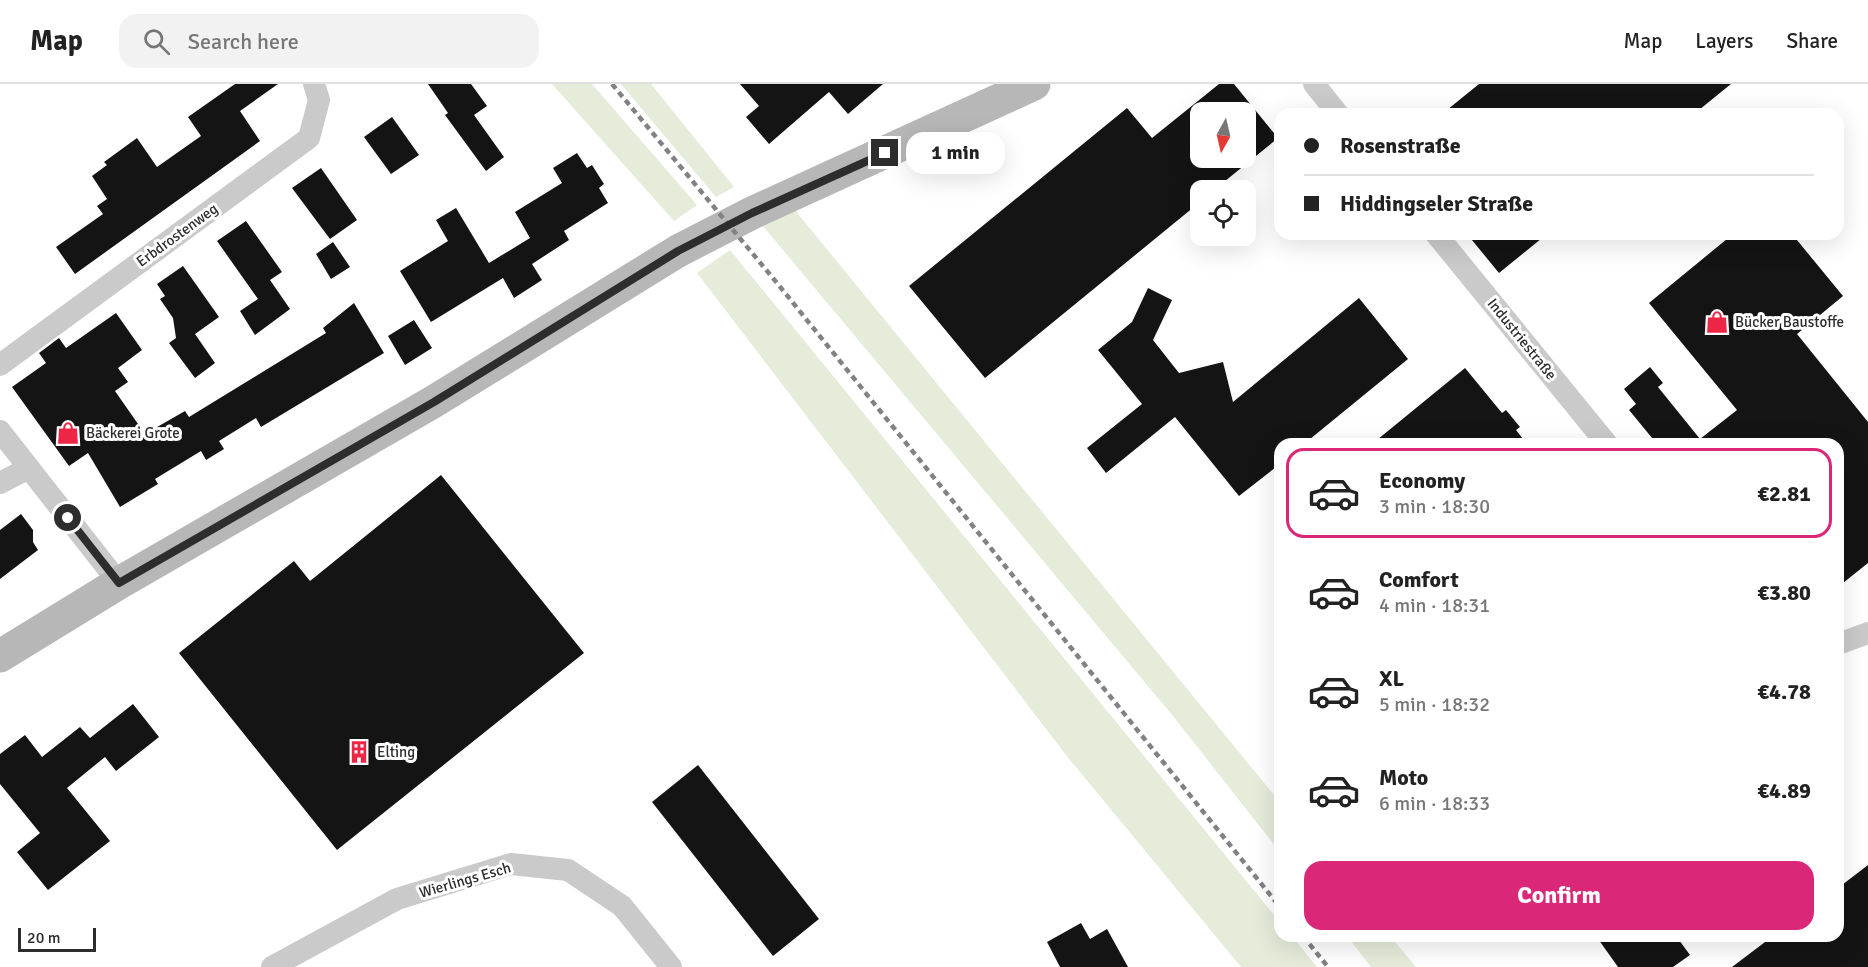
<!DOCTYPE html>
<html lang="en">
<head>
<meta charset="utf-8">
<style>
  body { margin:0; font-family:Signika,sans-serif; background:#f2f2f2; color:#222; height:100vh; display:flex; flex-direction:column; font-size:22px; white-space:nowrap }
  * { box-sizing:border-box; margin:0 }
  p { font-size:20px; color:#767676 }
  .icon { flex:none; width:33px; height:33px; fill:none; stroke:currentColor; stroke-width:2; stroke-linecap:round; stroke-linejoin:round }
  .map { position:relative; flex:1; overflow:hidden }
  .sheet { position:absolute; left:1274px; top:354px; width:570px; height:504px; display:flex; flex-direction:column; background:#fff; border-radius:18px; box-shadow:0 6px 24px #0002 }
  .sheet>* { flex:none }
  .top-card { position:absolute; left:1274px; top:24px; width:570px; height:132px; border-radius:18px; box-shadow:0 6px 24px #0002; display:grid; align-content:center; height:132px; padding:0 30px; background:#fff }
  .needle { width:39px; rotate:188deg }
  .buttons { position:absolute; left:1190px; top:18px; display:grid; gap:12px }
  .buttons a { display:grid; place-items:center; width:66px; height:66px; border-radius:12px; background:#fff; box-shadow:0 6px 24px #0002; font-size:30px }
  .scale { position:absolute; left:18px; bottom:15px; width:78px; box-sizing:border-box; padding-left:6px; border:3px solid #2d2d2d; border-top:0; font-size:16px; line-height:21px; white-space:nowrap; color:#2d2d2d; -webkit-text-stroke:4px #fff; paint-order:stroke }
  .end { position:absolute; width:27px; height:27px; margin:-14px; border:8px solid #2d2d2d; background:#fff; box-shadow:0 0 0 3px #fff }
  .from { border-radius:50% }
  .bubble { position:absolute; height:42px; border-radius:18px; background:#fff; box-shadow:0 6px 24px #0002; font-size:20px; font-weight:700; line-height:42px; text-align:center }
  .top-card b { display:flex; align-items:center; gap:21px; height:57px; font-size:22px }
  .top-card b+b { border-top:2px solid #e0e0e0 }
  .top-card i { width:15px; height:15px; background:#222 }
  ul { padding:10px 0 0; list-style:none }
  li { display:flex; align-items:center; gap:18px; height:90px; margin:0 12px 9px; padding:0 18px; border:3px solid transparent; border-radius:18px }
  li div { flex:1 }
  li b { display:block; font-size:22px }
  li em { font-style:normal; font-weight:700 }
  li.current { border-color:#db2777 }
  li>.icon { width:54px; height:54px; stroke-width:1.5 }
  .action { display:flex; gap:12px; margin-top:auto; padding:12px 30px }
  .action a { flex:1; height:69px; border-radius:18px; background:#db2777; color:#fff; font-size:24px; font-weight:700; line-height:69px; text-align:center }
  header { display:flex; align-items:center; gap:36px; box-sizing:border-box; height:84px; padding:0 30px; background:#fff; border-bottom:2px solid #e0e0e0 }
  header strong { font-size:28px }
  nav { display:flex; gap:33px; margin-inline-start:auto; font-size:21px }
  .search { width:420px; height:54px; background:#f2f2f2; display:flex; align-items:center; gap:15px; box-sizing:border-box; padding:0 21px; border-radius:18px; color:#767676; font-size:22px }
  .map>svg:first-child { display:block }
  .green { fill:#e5ecda }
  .building { fill:#141414; fill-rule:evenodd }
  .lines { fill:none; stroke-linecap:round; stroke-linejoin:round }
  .street { stroke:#cacaca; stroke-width:22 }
  .secondary { stroke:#b7b7b7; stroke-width:33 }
  .rail { stroke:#828282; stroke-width:4.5; stroke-dasharray:6 4.5; stroke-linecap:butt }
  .route { stroke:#2d2d2d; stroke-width:8 }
  .labels { text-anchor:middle; stroke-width:6; stroke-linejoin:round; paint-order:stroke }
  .street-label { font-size:15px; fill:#2d2d2d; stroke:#fff }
  .poi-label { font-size:15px; fill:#2d2d2d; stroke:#fff; text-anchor:start }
</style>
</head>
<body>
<header>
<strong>Map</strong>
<div class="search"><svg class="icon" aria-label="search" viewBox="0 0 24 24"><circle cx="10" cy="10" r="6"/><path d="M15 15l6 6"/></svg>Search here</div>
<nav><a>Map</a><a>Layers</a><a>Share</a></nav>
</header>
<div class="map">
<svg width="1868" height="883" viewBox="0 0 1868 883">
  <rect width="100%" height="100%" fill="#fff"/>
  <g class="green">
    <path d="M552,0H592L697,121L674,137Z"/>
    <path d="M621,0H651L734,103L716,113Z"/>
    <path d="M794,125L1279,717V767L1173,632L762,141Z"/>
    <path d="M730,166L1279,837L1280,852H1292L1317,883H1241L1066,671L697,189Z"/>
    <path d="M1347,852H1390L1416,883H1371Z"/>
  </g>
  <g class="building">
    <path d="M235,0H278L240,27L260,57L75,190L56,163L103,130L97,122L107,115L92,92L107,81L104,78L137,54L157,83L201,52L188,33Z"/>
    <path d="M428,0H471L487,22L474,31L504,73L486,87L445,31L448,29Z"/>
    <path d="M740,0H883L848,30L829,8L769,60L746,33L759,22Z"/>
    <path d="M1219,0H1234L1278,54L1214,106H1200V118L985,294L909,202L1127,24L1152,54ZM1200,28H1245V74H1200Z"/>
    <path d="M1479,0H1731L1694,30H1442Z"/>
    <path d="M392,33L419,71L391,90L364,53Z"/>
    <path d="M577,69L587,84L592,81L604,100L599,104L608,119L564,147L569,156L532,180L542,196L514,214L503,194L431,238L400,187L448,157L436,136L456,124L489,179L530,154L515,128L562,99L553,84Z"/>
    <path d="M321,84L357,136L330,155L292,104Z"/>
    <path d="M246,137L282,188L270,196L290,225L255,251L240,227L258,215L217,157Z"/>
    <path d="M1467,150H1547L1499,189Z"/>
    <path d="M1733,150H1792L1843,212L1797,250L1868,338V479L1838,503V360H1657L1629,326L1636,320L1624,305L1650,283L1663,299L1658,303L1700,355L1737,326L1649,219Z"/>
    <path d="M333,158L350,183L331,195L316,170Z"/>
    <path d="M183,182L219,233L195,250L215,279L195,294L169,259L176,254L173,234L160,215L165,212L157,200Z"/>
    <path d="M1148,204L1172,216L1153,256L1179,289L1223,278L1233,318L1359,214L1408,275L1304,360H1280V380L1239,412L1175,333L1106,389L1087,364L1142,320L1098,266L1132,238Z"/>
    <path d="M354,219L384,269L261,343L256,334L219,357L224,365L206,376L201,367L155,395L158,400L120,423L88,369L69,382L12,303L46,279L39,269L59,254L66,264L116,229L142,266L118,284L128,298L115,307L145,350L185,327L189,333L326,249L323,244Z"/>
    <path d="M414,236L432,264L405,281L388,252Z"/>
    <path d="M1465,284L1502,329L1506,326L1520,343L1516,346L1527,360H1372Z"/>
    <path d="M441,391L584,569L337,766L179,569L294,477L310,497Z"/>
    <path d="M21,430L33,446V458L38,466L0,495V446Z"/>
    <path d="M133,620L159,653L116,687L105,673L67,704L110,757L48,806L17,768L40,749L0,700V670L25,651L42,673L80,643L90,654Z"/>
    <path d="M698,681L819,835L773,872L652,718Z"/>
    <path d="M1868,781V883H1732L1773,852H1838V804Z"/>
    <path d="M1081,839L1090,855L1107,845L1128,883H1060L1047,858Z"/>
    <path d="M1596,852H1676L1690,871L1673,883H1618Z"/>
  </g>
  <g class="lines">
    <g class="street">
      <path d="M1314,0L1338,30"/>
      <path d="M1436,150L1607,360"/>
      <path d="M0,281L309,54L319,16L314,0"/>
      <path d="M0,347L119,499"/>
      <path d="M0,399L29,384"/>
      <path d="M1838,560L1868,549"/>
      <path d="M272,883L397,815L511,780L568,786L622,822L671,883"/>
    </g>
    <path class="secondary" d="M0,572L119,499L433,318L678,167L752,129L1034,0"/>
    <g class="rail">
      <path d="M612,0L777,199L1280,823"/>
      <path d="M1303,852L1328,883"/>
    </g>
  </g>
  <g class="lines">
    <path class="route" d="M68,434L119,499L434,318L678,167L752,129L885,69"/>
  </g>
  <defs>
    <g id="shop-bare" transform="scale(1.8)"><path d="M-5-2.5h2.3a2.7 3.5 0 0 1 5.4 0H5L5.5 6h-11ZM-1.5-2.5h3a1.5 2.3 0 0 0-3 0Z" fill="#ee2645" stroke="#fff" stroke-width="2.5" paint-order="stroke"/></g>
    <g id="building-bare" transform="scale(1.8)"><path d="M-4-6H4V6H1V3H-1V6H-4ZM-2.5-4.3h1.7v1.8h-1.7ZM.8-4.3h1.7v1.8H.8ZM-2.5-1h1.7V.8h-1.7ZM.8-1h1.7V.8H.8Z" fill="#ee2645" stroke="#fff" stroke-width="2.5" paint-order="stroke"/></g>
  </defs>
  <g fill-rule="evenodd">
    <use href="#shop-bare" x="1717" y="238"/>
    <use href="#shop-bare" x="68" y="349"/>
    <use href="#building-bare" x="359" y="668"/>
  </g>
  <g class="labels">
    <g class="street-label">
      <text transform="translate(177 151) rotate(-36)" y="5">Erbdrostenweg</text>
      <text transform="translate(1522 255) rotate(51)" y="5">Industriestraße</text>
      <text transform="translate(465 796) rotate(-16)" y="5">Wierlings Esch</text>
    </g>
    <g class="poi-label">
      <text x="1735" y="243">Bücker Baustoffe</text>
      <text x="86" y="354">Bäckerei Grote</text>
      <text x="377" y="673">Elting</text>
    </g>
  </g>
</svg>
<div class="buttons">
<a><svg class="needle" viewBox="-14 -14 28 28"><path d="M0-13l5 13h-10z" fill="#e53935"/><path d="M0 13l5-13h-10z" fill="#767676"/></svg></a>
<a><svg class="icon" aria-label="locate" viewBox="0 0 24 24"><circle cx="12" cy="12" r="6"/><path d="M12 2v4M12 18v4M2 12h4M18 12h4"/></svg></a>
</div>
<div class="scale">20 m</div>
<i class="end from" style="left:68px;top:434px"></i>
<i class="end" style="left:885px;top:69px"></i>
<div class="bubble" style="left:906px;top:48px;width:99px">1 min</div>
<div class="top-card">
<b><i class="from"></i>Rosenstraße</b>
<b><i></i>Hiddingseler Straße</b>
</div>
<section class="sheet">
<ul>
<li class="current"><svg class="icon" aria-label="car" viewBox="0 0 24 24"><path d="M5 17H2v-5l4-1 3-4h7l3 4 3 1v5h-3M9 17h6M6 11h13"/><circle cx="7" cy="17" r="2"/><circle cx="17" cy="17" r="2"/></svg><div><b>Economy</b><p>3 min · 18:30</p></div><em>€2.81</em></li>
<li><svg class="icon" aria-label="car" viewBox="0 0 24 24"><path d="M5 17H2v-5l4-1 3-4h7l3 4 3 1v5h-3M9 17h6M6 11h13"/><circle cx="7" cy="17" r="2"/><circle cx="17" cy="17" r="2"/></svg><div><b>Comfort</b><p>4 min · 18:31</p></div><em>€3.80</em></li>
<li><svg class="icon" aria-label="car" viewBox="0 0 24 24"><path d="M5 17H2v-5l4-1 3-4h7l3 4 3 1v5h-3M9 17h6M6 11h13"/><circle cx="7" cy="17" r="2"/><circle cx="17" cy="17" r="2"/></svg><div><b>XL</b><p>5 min · 18:32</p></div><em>€4.78</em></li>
<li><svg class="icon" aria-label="car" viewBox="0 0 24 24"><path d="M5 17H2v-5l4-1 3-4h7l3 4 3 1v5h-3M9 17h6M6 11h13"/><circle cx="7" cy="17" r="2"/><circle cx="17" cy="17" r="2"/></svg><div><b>Moto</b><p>6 min · 18:33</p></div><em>€4.89</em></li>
</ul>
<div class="action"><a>Confirm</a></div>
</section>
</div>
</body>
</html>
